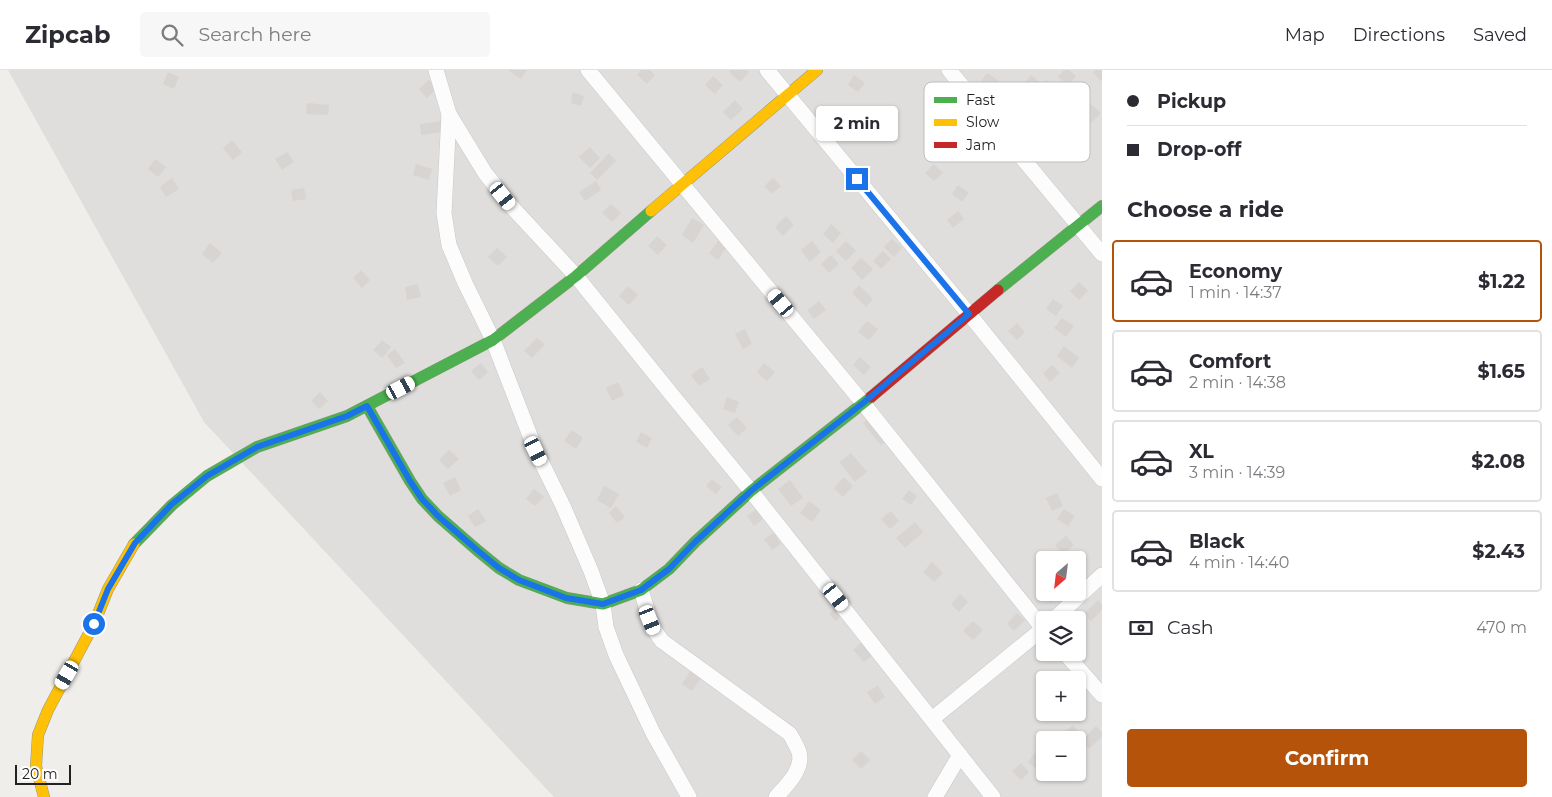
<!DOCTYPE html>
<html lang="en">
<head>
<meta charset="utf-8">
<style>
  body { margin:0; font-family:Montserrat,sans-serif; background:#f7f7f7; color:#2b2b33; height:100vh; display:flex; flex-direction:column; font-size:19px; white-space:nowrap }
  * { box-sizing:border-box; margin:0 }
  p { font-size:16px; color:#7c7c81 }
  .icon { flex:none; width:28px; height:28px; fill:none; stroke:currentColor; stroke-width:2; stroke-linecap:round; stroke-linejoin:round }
  .map { position:relative; flex:1; overflow:hidden }
  .sheet { display:flex; flex-direction:column; background:#fff; width:450px }
  .sheet>* { flex:none }
  .guide { display:grid; align-content:center; height:110px; padding:0 25px; background:#fff }
  .needle { width:32px; rotate:208deg }
  .buttons { position:absolute; left:1036px; top:481px; display:grid; gap:10px }
  .buttons a { display:grid; place-items:center; width:50px; height:50px; border-radius:5px; background:#fff; box-shadow:0 1px 4px #0004; font-size:25px }
  .scale { position:absolute; left:15px; bottom:12px; width:56px; box-sizing:border-box; padding-left:5px; border:2px solid #222; border-top:0; font-size:14px; line-height:18px; white-space:nowrap; color:#222; -webkit-text-stroke:4px #fff; paint-order:stroke }
  .end { position:absolute; width:22px; height:22px; margin:-11px; border:6px solid #1a73e8; background:#fff; box-shadow:0 0 0 2px #fff }
  .from { border-radius:50% }
  .bubble { position:absolute; height:35px; border-radius:5px; background:#fff; box-shadow:0 1px 4px #0004; font-size:16px; font-weight:700; line-height:35px; text-align:center }
  .car { position:absolute; width:15px; height:30px; margin:-15px -8px; border-radius:6px; box-shadow:0 0 4px 1px #0007; background:linear-gradient(#fff 24%,#345 0 40%,#fff 0 76%,#345 0 86%,#fff 0) }
  .guide b { display:flex; align-items:center; gap:18px; height:48px; font-size:19px }
  .guide b+b { border-top:1px solid #e1e1e2 }
  .guide i { width:12px; height:12px; background:#2b2b33 }
  ul { padding:0; list-style:none }
  li { display:flex; align-items:center; gap:15px; height:82px; margin:0 10px 8px; padding:0 15px; border:2px solid #e1e1e2; border-radius:5px }
  li div { flex:1 }
  li b { display:block; font-size:19px }
  li em { font-style:normal; font-weight:700 }
  li.current { border-color:#b45309 }
  li>.icon { width:45px; height:45px; stroke-width:1.5 }
  h2 { padding:0 25px; font-size:22px; line-height:60px }
  .pay { display:flex; align-items:center; gap:12px; height:55px; padding:0 25px; font-size:19px }
  .pay p { margin-inline-start:auto }
  .button { display:flex; gap:10px; margin-top:auto; padding:10px 25px }
  .button a { flex:1; height:58px; border-radius:5px; background:#b45309; color:#fff; font-size:20px; font-weight:700; line-height:58px; text-align:center }
  header { display:flex; align-items:center; gap:30px; box-sizing:border-box; height:70px; padding:0 25px; background:#fff; border-bottom:1px solid #e1e1e2 }
  header strong { font-size:24px }
  nav { display:flex; gap:28px; margin-inline-start:auto; font-size:18px }
  .search { width:350px; height:45px; background:#f7f7f7; display:flex; align-items:center; gap:12px; box-sizing:border-box; padding:0 18px; border-radius:5px; color:#7c7c81; font-size:19px }
  main { display:flex; flex:1; min-height:0 }
  .map>svg:first-child { display:block }
  .residential { fill:#dfdedc; fill-rule:evenodd }
  .building { fill:#d7d4d2 }
  .lines { fill:none; stroke-linecap:round; stroke-linejoin:round }
  .street-casing { stroke:#c9c8c7; stroke-width:16 }
  .fast-casing { stroke:#999a82; stroke-width:12 }
  .slow-casing { stroke:#999a82; stroke-width:12 }
  .jam-casing { stroke:#999a82; stroke-width:12 }
  .street { stroke:#fdfcfc; stroke-width:15 }
  .fast { stroke:#4caf50; stroke-width:11 }
  .slow { stroke:#ffc107; stroke-width:11 }
  .jam { stroke:#c62828; stroke-width:11 }
  .route { stroke:#1a73e8; stroke-width:6 }
  .key { fill:#fff; stroke:#bdbdbd; stroke-width:1 }
  .key-label { font-size:14px; fill:#222 }
</style>
</head>
<body>
<header>
<strong>Zipcab</strong>
<div class="search"><svg class="icon" aria-label="search" viewBox="0 0 24 24"><circle cx="10" cy="10" r="6"/><path d="M15 15l6 6"/></svg>Search here</div>
<nav><a>Map</a><a>Directions</a><a>Saved</a></nav>
</header>
<main>
<div class="map">
<svg width="1102" height="727" viewBox="0 0 1102 727">
  <rect width="100%" height="100%" fill="#f0eeeb"/>
  <path class="residential" d="M8,0H1102V727H554L204,352ZM1045,490H1078V522H1045ZM1045,550H1078V582H1045ZM1045,610H1078V642H1045ZM1045,670H1078V702H1045Z"/>
  <g class="building">
    <path d="M508,0H527L521,9Z"/>
    <path d="M641,0H650L655,5L647,14L637,5Z"/>
    <path d="M731,0H746L749,2L740,12L729,2Z"/>
    <path d="M1064,0H1069L1076,6L1069,15L1058,7Z"/>
    <path d="M1096,0H1102V12L1093,2Z"/>
    <path d="M168,2L179,7L174,19L163,14Z"/>
    <path d="M987,3L999,11L991,22L979,14Z"/>
    <path d="M854,5L865,13L858,22L848,15Z"/>
    <path d="M1031,5L1039,12L1031,22L1023,15Z"/>
    <path d="M713,6L723,15L715,24L705,15Z"/>
    <path d="M429,10L436,19L427,28L419,19Z"/>
    <path d="M1047,10L1055,20L1046,28L1037,18Z"/>
    <path d="M573,22L584,26L581,36L571,33Z"/>
    <path d="M735,30L743,39L731,50L723,42Z"/>
    <path d="M307,33L329,35L328,45L306,44Z"/>
    <path d="M1090,33L1101,43L1091,53L1081,43Z"/>
    <path d="M442,51L444,62L421,65L420,54Z"/>
    <path d="M232,70L242,82L233,90L223,78Z"/>
    <path d="M590,77L600,88L590,98L579,87Z"/>
    <path d="M287,82L294,92L282,100L275,89Z"/>
    <path d="M609,83L616,91L597,110L590,103Z"/>
    <path d="M155,89L166,97L158,107L148,99Z"/>
    <path d="M416,94L432,99L429,110L413,105Z"/>
    <path d="M934,94L943,103L934,111L925,103Z"/>
    <path d="M172,108L179,119L166,127L160,117Z"/>
    <path d="M773,108L781,116L772,124L764,116Z"/>
    <path d="M596,111L601,120L585,131L579,122Z"/>
    <path d="M958,115L969,123L962,132L952,124Z"/>
    <path d="M304,118L306,129L293,131L291,120Z"/>
    <path d="M611,134L621,143L612,152L602,143Z"/>
    <path d="M958,141L964,149L953,158L947,150Z"/>
    <path d="M786,146L794,155L783,166L775,157Z"/>
    <path d="M692,148L704,155L693,173L682,165Z"/>
    <path d="M831,154L841,163L833,173L823,164Z"/>
    <path d="M657,166L667,175L658,185L648,176Z"/>
    <path d="M892,169L902,178L894,187L884,177Z"/>
    <path d="M719,170L727,176L718,190L709,183Z"/>
    <path d="M812,171L821,182L810,192L801,180Z"/>
    <path d="M846,171L856,181L846,191L836,181Z"/>
    <path d="M210,173L222,183L213,193L202,184Z"/>
    <path d="M497,178L507,187L498,196L488,187Z"/>
    <path d="M883,181L891,189L881,199L873,191Z"/>
    <path d="M831,185L839,194L829,203L821,194Z"/>
    <path d="M861,188L873,199L862,210L851,198Z"/>
    <path d="M361,200L370,210L362,218L353,208Z"/>
    <path d="M1079,212L1088,221L1079,230L1070,221Z"/>
    <path d="M418,214L421,227L407,230L405,217Z"/>
    <path d="M859,215L873,229L866,237L852,223Z"/>
    <path d="M628,216L638,225L629,235L619,226Z"/>
    <path d="M1053,229L1063,236L1056,246L1046,239Z"/>
    <path d="M819,231L826,240L814,249L807,240Z"/>
    <path d="M1062,248L1074,256L1066,267L1054,258Z"/>
    <path d="M867,251L878,259L869,270L858,262Z"/>
    <path d="M1017,253L1025,262L1017,270L1008,261Z"/>
    <path d="M745,259L752,274L743,279L735,264Z"/>
    <path d="M537,268L545,274L532,288L524,281Z"/>
    <path d="M382,270L391,277L382,288L373,280Z"/>
    <path d="M1064,276L1079,288L1072,298L1057,286Z"/>
    <path d="M395,279L405,293L396,298L387,285Z"/>
    <path d="M860,287L871,297L864,305L853,295Z"/>
    <path d="M481,293L488,302L479,310L471,301Z"/>
    <path d="M764,293L775,302L767,311L757,302Z"/>
    <path d="M1052,295L1060,303L1050,312L1043,303Z"/>
    <path d="M702,297L710,309L699,316L691,305Z"/>
    <path d="M618,312L624,325L612,331L606,318Z"/>
    <path d="M320,322L328,331L319,339L311,331Z"/>
    <path d="M727,327L739,332L735,343L723,339Z"/>
    <path d="M872,346L890,368L881,375L863,353Z"/>
    <path d="M737,347L747,358L738,366L728,355Z"/>
    <path d="M572,360L583,368L576,379L564,371Z"/>
    <path d="M641,362L652,368L647,378L636,372Z"/>
    <path d="M449,380L459,389L448,399L439,390Z"/>
    <path d="M851,383L867,402L855,412L839,392Z"/>
    <path d="M455,407L461,420L450,426L443,413Z"/>
    <path d="M844,407L853,416L843,427L834,418Z"/>
    <path d="M712,409L722,417L716,424L706,416Z"/>
    <path d="M790,410L803,428L791,436L778,419Z"/>
    <path d="M604,416L619,424L611,438L597,430Z"/>
    <path d="M534,419L544,427L535,436L526,429Z"/>
    <path d="M909,420L917,426L911,435L902,429Z"/>
    <path d="M1057,423L1063,436L1052,441L1046,428Z"/>
    <path d="M809,431L821,440L812,452L800,443Z"/>
    <path d="M616,436L625,447L617,453L609,443Z"/>
    <path d="M478,439L486,451L475,457L468,446Z"/>
    <path d="M757,439L764,448L754,456L747,446Z"/>
    <path d="M1064,439L1075,446L1068,456L1057,449Z"/>
    <path d="M891,441L899,451L890,459L881,449Z"/>
    <path d="M915,452L923,462L905,478L896,468Z"/>
    <path d="M774,463L781,474L772,480L764,469Z"/>
    <path d="M1066,466L1074,475L1063,484L1055,475Z"/>
    <path d="M932,492L943,503L934,512L923,502Z"/>
    <path d="M1045,522H1057L1058,524L1051,533L1042,527Z"/>
    <path d="M960,524L968,532L959,542L951,534Z"/>
    <path d="M1098,530L1102,534V540L1091,551L1084,544Z"/>
    <path d="M838,534L846,542L836,551L829,544Z"/>
    <path d="M1017,543L1025,550L1014,561L1007,554Z"/>
    <path d="M973,551L983,560L973,570L963,561Z"/>
    <path d="M864,570L875,583L864,592L853,580Z"/>
    <path d="M692,598L703,605L692,621L682,614Z"/>
    <path d="M878,616L885,627L875,634L867,622Z"/>
    <path d="M1073,655L1081,665L1075,670H1068L1062,664Z"/>
    <path d="M1096,656L1102,662V666L1089,679L1081,671Z"/>
    <path d="M861,681L870,690L861,699L852,690Z"/>
    <path d="M1034,683L1044,689L1037,699L1028,693Z"/>
    <path d="M1021,693L1029,702L1021,710L1012,701Z"/>
  </g>
  <g class="lines">
    <g class="street-casing">
      <g id="street">
        <path d="M436,0L449,44L485,103L512,137L576,206L672,325L751,421L993,727"/>
        <path d="M588,0L863,333L1045,561"/>
        <path d="M767,0L969,244L1102,409"/>
        <path d="M949,0L1102,184"/>
        <path d="M449,44L444,143L449,175L465,213L493,270L536,381L563,436L591,501L603,534L606,557L616,585L653,663L689,727"/>
        <path d="M641,520C647,538 650,556 662,571L790,664C793,670 797,676 799,682C804,699 786,716 776,727"/>
        <path d="M1053,550L1102,505"/>
        <path d="M1064,582L1102,625"/>
        <path d="M932,649L1045,557"/>
        <path d="M935,727L960,685"/>
      </g>
    </g>
    <g class="fast-casing">
      <g id="fast">
        <path d="M998,220L1102,136"/>
        <path d="M367,336L410,411L422,429L438,446L477,480L499,498L519,510L567,528L603,534L641,520L669,499L695,472L751,421L871,327"/>
        <path d="M134,474L172,435L207,406L257,377L347,346L493,270L576,206L651,141"/>
      </g>
    </g>
    <g class="slow-casing">
      <g id="slow">
        <path d="M651,141L817,0"/>
        <path d="M44,727L36,696L38,665L48,640L94,554L108,519L134,474"/>
      </g>
    </g>
    <g class="jam-casing">
      <path id="jam" d="M871,327L998,220"/>
    </g>
    <use href="#street" class="street"/>
    <use href="#fast" class="fast"/>
    <use href="#slow" class="slow"/>
    <use href="#jam" class="jam"/>
  </g>
  <g class="lines">
    <path class="route" d="M94,554L108,519L135,473L172,434L207,406L257,377L347,346L367,336L410,411L422,429L438,446L477,480L499,498L519,510L566,528L603,534L641,520L669,499L695,472L752,420L863,333L969,244L857,109"/>
  </g>
  <rect x="924" y="12" width="166" height="80" rx="8" class="key"/>
  <rect x="934" y="27" width="23" height="6" fill="#4caf50"/>
  <rect x="934" y="49" width="23" height="7" fill="#ffc107"/>
  <rect x="934" y="72" width="23" height="6" fill="#c62828"/>
  <g class="key-label">
    <text x="966" y="35">Fast</text>
    <text x="966" y="57">Slow</text>
    <text x="966" y="80">Jam</text>
  </g>
</svg>
<div class="buttons">
<a><svg class="needle" viewBox="-14 -14 28 28"><path d="M0-13l5 13h-10z" fill="#e53935"/><path d="M0 13l5-13h-10z" fill="#7c7c81"/></svg></a>
<a><svg class="icon" aria-label="layers" viewBox="0 0 24 24"><path d="M12 4l9 5-9 5-9-5zM3 14l9 5 9-5"/></svg></a>
<a>+</a>
<a>−</a>
</div>
<div class="scale">20 m</div>
<i class="end from" style="left:94px;top:554px"></i>
<i class="end" style="left:857px;top:109px"></i>
<div class="bubble" style="left:816px;top:36px;width:82px">2 min</div>
<i class="car" style="left:503px;top:126px;rotate:141deg"></i>
<i class="car" style="left:781px;top:233px;rotate:320deg"></i>
<i class="car" style="left:401px;top:318px;rotate:62deg"></i>
<i class="car" style="left:536px;top:381px;rotate:154deg"></i>
<i class="car" style="left:836px;top:527px;rotate:141deg"></i>
<i class="car" style="left:650px;top:550px;rotate:158deg"></i>
<i class="car" style="left:67px;top:605px;rotate:210deg"></i>
</div>
<section class="sheet">
<div class="guide">
<b><i class="from"></i>Pickup</b>
<b><i></i>Drop-off</b>
</div>
<h2>Choose a ride</h2>
<ul>
<li class="current"><svg class="icon" aria-label="car" viewBox="0 0 24 24"><path d="M5 17H2v-5l4-1 3-4h7l3 4 3 1v5h-3M9 17h6M6 11h13"/><circle cx="7" cy="17" r="2"/><circle cx="17" cy="17" r="2"/></svg><div><b>Economy</b><p>1 min · 14:37</p></div><em>$1.22</em></li>
<li><svg class="icon" aria-label="car" viewBox="0 0 24 24"><path d="M5 17H2v-5l4-1 3-4h7l3 4 3 1v5h-3M9 17h6M6 11h13"/><circle cx="7" cy="17" r="2"/><circle cx="17" cy="17" r="2"/></svg><div><b>Comfort</b><p>2 min · 14:38</p></div><em>$1.65</em></li>
<li><svg class="icon" aria-label="car" viewBox="0 0 24 24"><path d="M5 17H2v-5l4-1 3-4h7l3 4 3 1v5h-3M9 17h6M6 11h13"/><circle cx="7" cy="17" r="2"/><circle cx="17" cy="17" r="2"/></svg><div><b>XL</b><p>3 min · 14:39</p></div><em>$2.08</em></li>
<li><svg class="icon" aria-label="car" viewBox="0 0 24 24"><path d="M5 17H2v-5l4-1 3-4h7l3 4 3 1v5h-3M9 17h6M6 11h13"/><circle cx="7" cy="17" r="2"/><circle cx="17" cy="17" r="2"/></svg><div><b>Black</b><p>4 min · 14:40</p></div><em>$2.43</em></li>
</ul>
<div class="pay"><svg class="icon" aria-label="cash" viewBox="0 0 24 24"><path d="M3 7h18v10H3z"/><circle cx="12" cy="12" r="2"/></svg>Cash<p>470 m</p></div>
<div class="button"><a>Confirm</a></div>
</section>
</main>
</body>
</html>
